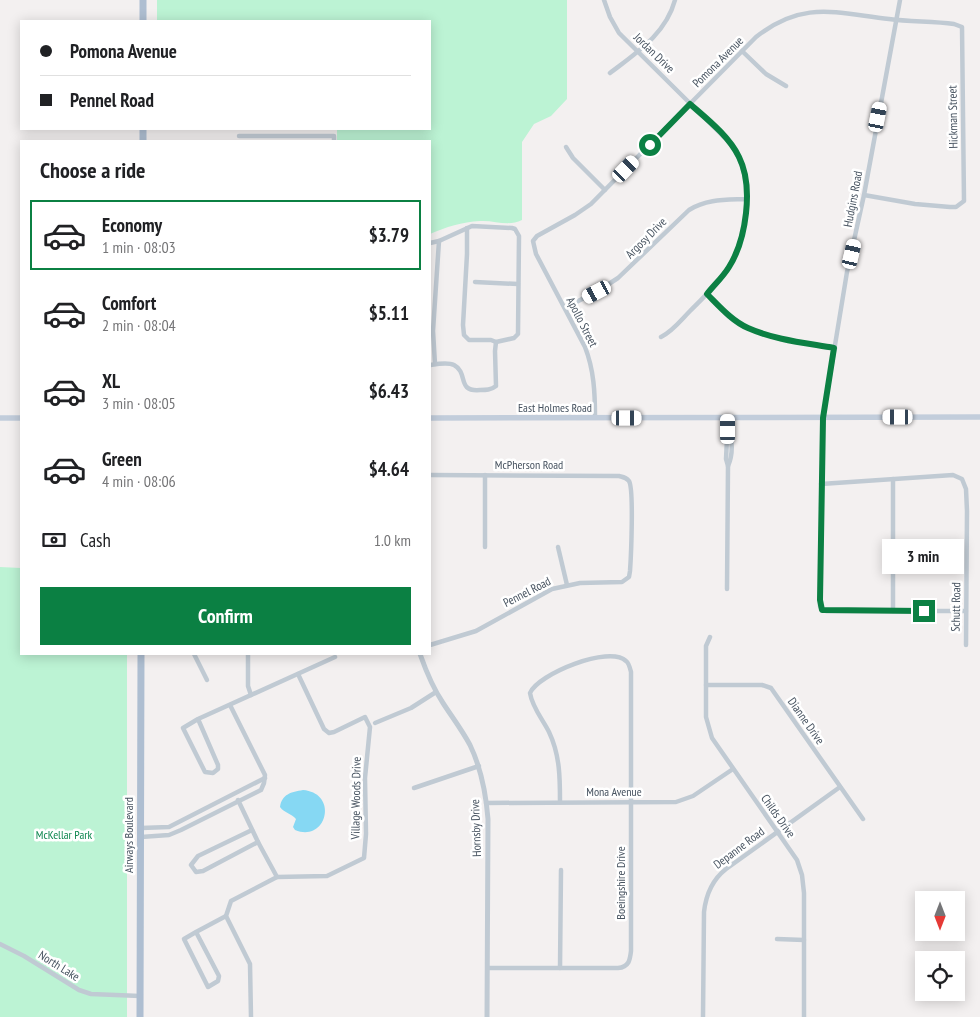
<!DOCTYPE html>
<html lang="en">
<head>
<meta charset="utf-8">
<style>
  body { margin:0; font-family:"PT Sans Narrow",sans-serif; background:#f2f2f2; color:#202124; height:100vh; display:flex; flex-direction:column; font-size:19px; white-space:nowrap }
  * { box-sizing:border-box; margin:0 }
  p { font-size:16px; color:#757577 }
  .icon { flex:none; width:28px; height:28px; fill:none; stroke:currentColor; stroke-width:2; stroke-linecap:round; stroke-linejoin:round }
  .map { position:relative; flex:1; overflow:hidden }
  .panel { position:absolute; left:20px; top:140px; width:411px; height:515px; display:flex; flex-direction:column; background:#fff; border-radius:0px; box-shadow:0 2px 12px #0003 }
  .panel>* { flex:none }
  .banner { position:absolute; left:20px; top:20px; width:411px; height:110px; border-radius:0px; box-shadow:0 2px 12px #0003; display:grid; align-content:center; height:110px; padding:0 20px; background:#fff }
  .needle { width:32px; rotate:180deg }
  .fabs { position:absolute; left:915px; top:891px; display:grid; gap:10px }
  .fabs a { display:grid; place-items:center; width:50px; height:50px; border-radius:0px; background:#fff; box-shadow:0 2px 12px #0003; font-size:25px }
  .end { position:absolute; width:22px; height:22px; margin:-11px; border:6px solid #0b8043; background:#fff; box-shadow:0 0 0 2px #fff }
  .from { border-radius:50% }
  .bubble { position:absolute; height:35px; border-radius:0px; background:#fff; box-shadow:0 2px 12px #0003; font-size:16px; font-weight:700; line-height:35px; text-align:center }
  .car { position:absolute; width:15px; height:30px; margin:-15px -8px; border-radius:6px; box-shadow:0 0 4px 1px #0007; background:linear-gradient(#fff 24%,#345 0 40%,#fff 0 76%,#345 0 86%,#fff 0) }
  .banner b { display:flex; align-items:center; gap:18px; height:48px; font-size:19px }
  .banner b+b { border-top:1px solid #e0e0e0 }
  .banner i { width:12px; height:12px; background:#202124 }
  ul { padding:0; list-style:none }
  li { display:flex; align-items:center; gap:15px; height:70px; margin:0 10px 8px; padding:0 10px; border:2px solid transparent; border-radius:0px }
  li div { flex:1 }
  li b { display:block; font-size:19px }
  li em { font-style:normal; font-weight:700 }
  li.active { border-color:#0b8043 }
  li>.icon { width:45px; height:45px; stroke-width:1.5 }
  h2 { padding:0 20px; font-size:22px; line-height:60px }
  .pay { display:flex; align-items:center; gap:12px; height:55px; padding:0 20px; font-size:19px }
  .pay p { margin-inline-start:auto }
  .action { display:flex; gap:10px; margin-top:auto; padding:10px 20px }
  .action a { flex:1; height:58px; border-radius:0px; background:#0b8043; color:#fff; font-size:20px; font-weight:700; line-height:58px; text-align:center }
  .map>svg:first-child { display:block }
  .green { fill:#bcf3d4 }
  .water { fill:#86d8f3 }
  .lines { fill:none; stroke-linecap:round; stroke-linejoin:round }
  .minor { stroke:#c0cad3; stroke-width:4.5 }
  .tertiary { stroke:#c0cad3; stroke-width:5 }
  .secondary { stroke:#c2cddb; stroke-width:5.5 }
  .primary { stroke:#aebed1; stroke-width:7 }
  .route { stroke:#0b8043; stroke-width:6 }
  .labels { text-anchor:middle; stroke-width:5; stroke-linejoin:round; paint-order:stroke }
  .street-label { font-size:12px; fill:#475360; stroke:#fff }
  .park-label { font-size:12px; fill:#108851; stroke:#fff }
</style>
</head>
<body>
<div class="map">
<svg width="980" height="1017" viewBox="0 0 980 1017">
  <rect width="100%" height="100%" fill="#f3f0f0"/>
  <g class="green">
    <path d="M157,0H567V99L551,116L534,124L522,142V220C508,227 495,220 480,221C462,222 446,227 430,234V141H337V129H430V21H157Z"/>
    <path d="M0,567L21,568V654H127V1017H0Z"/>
  </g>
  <path class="water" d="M303,790C339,793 327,843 295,830L293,827L296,819C291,813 284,813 280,807C282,794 291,792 303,790Z"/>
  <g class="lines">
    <g class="minor">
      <path d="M604,0L610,17L619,33L728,141C756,173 750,234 728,268C718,284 703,298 690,311C681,320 673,331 661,337"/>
      <path d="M900,0L864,195L847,272L823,418L820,606L822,610L827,611H966"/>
      <path d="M742,51L766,74L786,86"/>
      <path d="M610,73C636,53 666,34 675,0"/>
      <path d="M239,136H334V141"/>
      <path d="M566,147L573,158L605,190"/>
      <path d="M467,228V254L463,325L464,335L469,340H491L496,342"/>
      <path d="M430,243L439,241L472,226L512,228L515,229L519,236L518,334L514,338L496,342L495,351L496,386C491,390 486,390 480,390C456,392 469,373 454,365C448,362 437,364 430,365"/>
      <path d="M475,282L518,284"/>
      <path d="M707,294C719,306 732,321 748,328C775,340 806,343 835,348"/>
      <path d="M565,308L601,289L618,278L689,210C707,199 725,200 746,199"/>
      <path d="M435,364L433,331L439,241"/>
      <path d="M595,417C595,393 594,370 585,347L536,254L533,241L537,236L575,215L591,204L756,37C803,0 835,13 889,19C911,22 932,21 954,24L962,27L964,201L956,207H950L915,204L864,195"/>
      <path d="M728,466C733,455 733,440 728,429"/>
      <path d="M430,475L619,476C623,477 626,477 629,481C634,489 631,557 630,571L629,577L622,582L580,583L552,589L476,631L430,645"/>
      <path d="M485,475V547"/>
      <path d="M821,484L953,475L962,479L966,489L967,511L966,645"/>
      <path d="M558,547L567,585"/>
      <path d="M727,589L728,466L726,459L728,418"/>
      <path d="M893,611V479"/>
      <path d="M710,637L706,646V717L712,738L797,860L802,875L804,893V1017"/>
      <path d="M194,654L207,680"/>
      <path d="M248,654V686L251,695"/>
      <path d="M706,685H762L771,688L863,819"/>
      <path d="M198,719L218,765V769L213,773L205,772L183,728L198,719L335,657"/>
      <path d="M375,723L411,708L436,692"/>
      <path d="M414,788L479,766"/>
      <path d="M238,800L258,842L277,877"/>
      <path d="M486,803L676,802L693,796L733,769"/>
      <path d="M141,828L169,827L265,778"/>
      <path d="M252,830L198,856L191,865L196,872L203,871L258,842"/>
      <path d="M141,837L169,835L181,830L261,790L264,783L265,775L230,705"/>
      <path d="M196,932L184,939L208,987L218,981L219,976L196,932L226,916"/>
      <path d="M777,939L804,940"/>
      <path d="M0,944L24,956L79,990L91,994L140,996"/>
      <path d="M488,968H618C629,967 630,960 631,951V672C630,668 629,663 626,661C609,645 538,674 530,693C532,707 543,720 549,732C560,755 560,778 560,802"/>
      <path d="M560,968L561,870"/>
      <path d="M251,1017L250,964L226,916L231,901L277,877L327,876L364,858L366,834L365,778L370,727L365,717L334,732L329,733L324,729L298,674"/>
      <path d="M703,1017L704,912C706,894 712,880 726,869L840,787"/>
    </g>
    <path class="tertiary" d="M420,654C426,671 433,688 443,703C452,717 462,730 470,745C481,768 486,794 488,819L487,1017"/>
    <g class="secondary">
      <path d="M0,418H21"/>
      <path d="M430,418L980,417"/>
    </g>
    <g class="primary">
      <path d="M143,21V0"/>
      <path d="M143,141V129"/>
      <path d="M140,1017L141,654"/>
    </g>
  </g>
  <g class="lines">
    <path class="route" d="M650,145L690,104C707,119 729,136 739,157C754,187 746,240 729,267C723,277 714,285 707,294C719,306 732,321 748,328C775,340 806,343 834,348L823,418L820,600L822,610L924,611"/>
  </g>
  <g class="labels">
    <g class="street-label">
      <text transform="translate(654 53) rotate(44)" y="4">Jordan Drive</text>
      <text transform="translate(718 62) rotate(-45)" y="4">Pomona Avenue</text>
      <text transform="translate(953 117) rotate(-91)" y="4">Hickman Street</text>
      <text transform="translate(853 199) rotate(-79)" y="4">Hudgins Road</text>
      <text transform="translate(646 238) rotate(-45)" y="4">Argosy Drive</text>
      <text transform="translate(582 322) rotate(63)" y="4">Apollo Street</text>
      <text x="555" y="412">East Holmes Road</text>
      <text x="529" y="469">McPherson Road</text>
      <text transform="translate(527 592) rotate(-27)" y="4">Pennel Road</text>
      <text transform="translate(956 607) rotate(-89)" y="4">Schutt Road</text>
      <text transform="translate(806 721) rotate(55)" y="4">Dianne Drive</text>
      <text x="614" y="796">Mona Avenue</text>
      <text transform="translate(356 798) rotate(-89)" y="4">Village Woods Drive</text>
      <text transform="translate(778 816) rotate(55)" y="4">Childs Drive</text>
      <text transform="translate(476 828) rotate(-92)" y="4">Hornsby Drive</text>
      <text transform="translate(129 835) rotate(-90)" y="4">Airways Boulevard</text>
      <text transform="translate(739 848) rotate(-37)" y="4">Depanne Road</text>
      <text transform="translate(621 883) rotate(-90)" y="4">Boeingshire Drive</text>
      <text transform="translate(59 966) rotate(32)" y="4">North Lake</text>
    </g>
    <g class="park-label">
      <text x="64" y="839">McKellar Park</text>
    </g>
  </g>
</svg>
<div class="fabs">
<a><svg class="needle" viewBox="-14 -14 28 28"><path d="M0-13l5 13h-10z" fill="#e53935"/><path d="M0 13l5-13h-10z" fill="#757577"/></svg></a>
<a><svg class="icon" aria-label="locate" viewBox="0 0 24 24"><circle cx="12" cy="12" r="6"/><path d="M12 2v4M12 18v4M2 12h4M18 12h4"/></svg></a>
</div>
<i class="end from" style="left:650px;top:145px"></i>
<i class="end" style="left:924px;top:611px"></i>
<div class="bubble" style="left:882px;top:539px;width:82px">3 min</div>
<i class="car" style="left:878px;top:117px;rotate:11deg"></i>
<i class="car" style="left:626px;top:169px;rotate:44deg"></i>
<i class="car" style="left:852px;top:254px;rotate:13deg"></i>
<i class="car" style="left:597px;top:292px;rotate:242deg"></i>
<i class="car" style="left:898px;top:417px;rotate:270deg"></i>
<i class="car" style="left:627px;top:418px;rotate:90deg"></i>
<i class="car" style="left:728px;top:429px;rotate:0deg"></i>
<div class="banner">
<b><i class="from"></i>Pomona Avenue</b>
<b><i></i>Pennel Road</b>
</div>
<section class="panel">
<h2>Choose a ride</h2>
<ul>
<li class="active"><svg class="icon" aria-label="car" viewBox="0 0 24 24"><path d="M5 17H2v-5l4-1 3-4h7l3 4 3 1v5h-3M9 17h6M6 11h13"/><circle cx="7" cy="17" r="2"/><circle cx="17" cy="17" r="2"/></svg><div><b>Economy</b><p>1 min · 08:03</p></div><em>$3.79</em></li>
<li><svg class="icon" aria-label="car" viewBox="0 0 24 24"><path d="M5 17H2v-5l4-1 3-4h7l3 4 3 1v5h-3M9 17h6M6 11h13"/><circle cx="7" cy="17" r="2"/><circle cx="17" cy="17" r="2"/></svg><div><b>Comfort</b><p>2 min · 08:04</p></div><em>$5.11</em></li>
<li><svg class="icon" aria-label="car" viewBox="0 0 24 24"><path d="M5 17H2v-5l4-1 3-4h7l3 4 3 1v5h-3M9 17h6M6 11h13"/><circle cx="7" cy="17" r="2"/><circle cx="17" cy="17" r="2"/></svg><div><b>XL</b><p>3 min · 08:05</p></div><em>$6.43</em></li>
<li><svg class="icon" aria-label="car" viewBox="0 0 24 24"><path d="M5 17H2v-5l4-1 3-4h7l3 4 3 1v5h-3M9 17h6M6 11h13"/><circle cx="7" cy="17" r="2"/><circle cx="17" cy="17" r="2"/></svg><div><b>Green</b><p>4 min · 08:06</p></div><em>$4.64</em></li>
</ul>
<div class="pay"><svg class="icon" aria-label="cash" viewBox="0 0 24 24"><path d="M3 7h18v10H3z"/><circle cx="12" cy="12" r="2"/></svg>Cash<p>1.0 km</p></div>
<div class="action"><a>Confirm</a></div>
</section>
</div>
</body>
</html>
